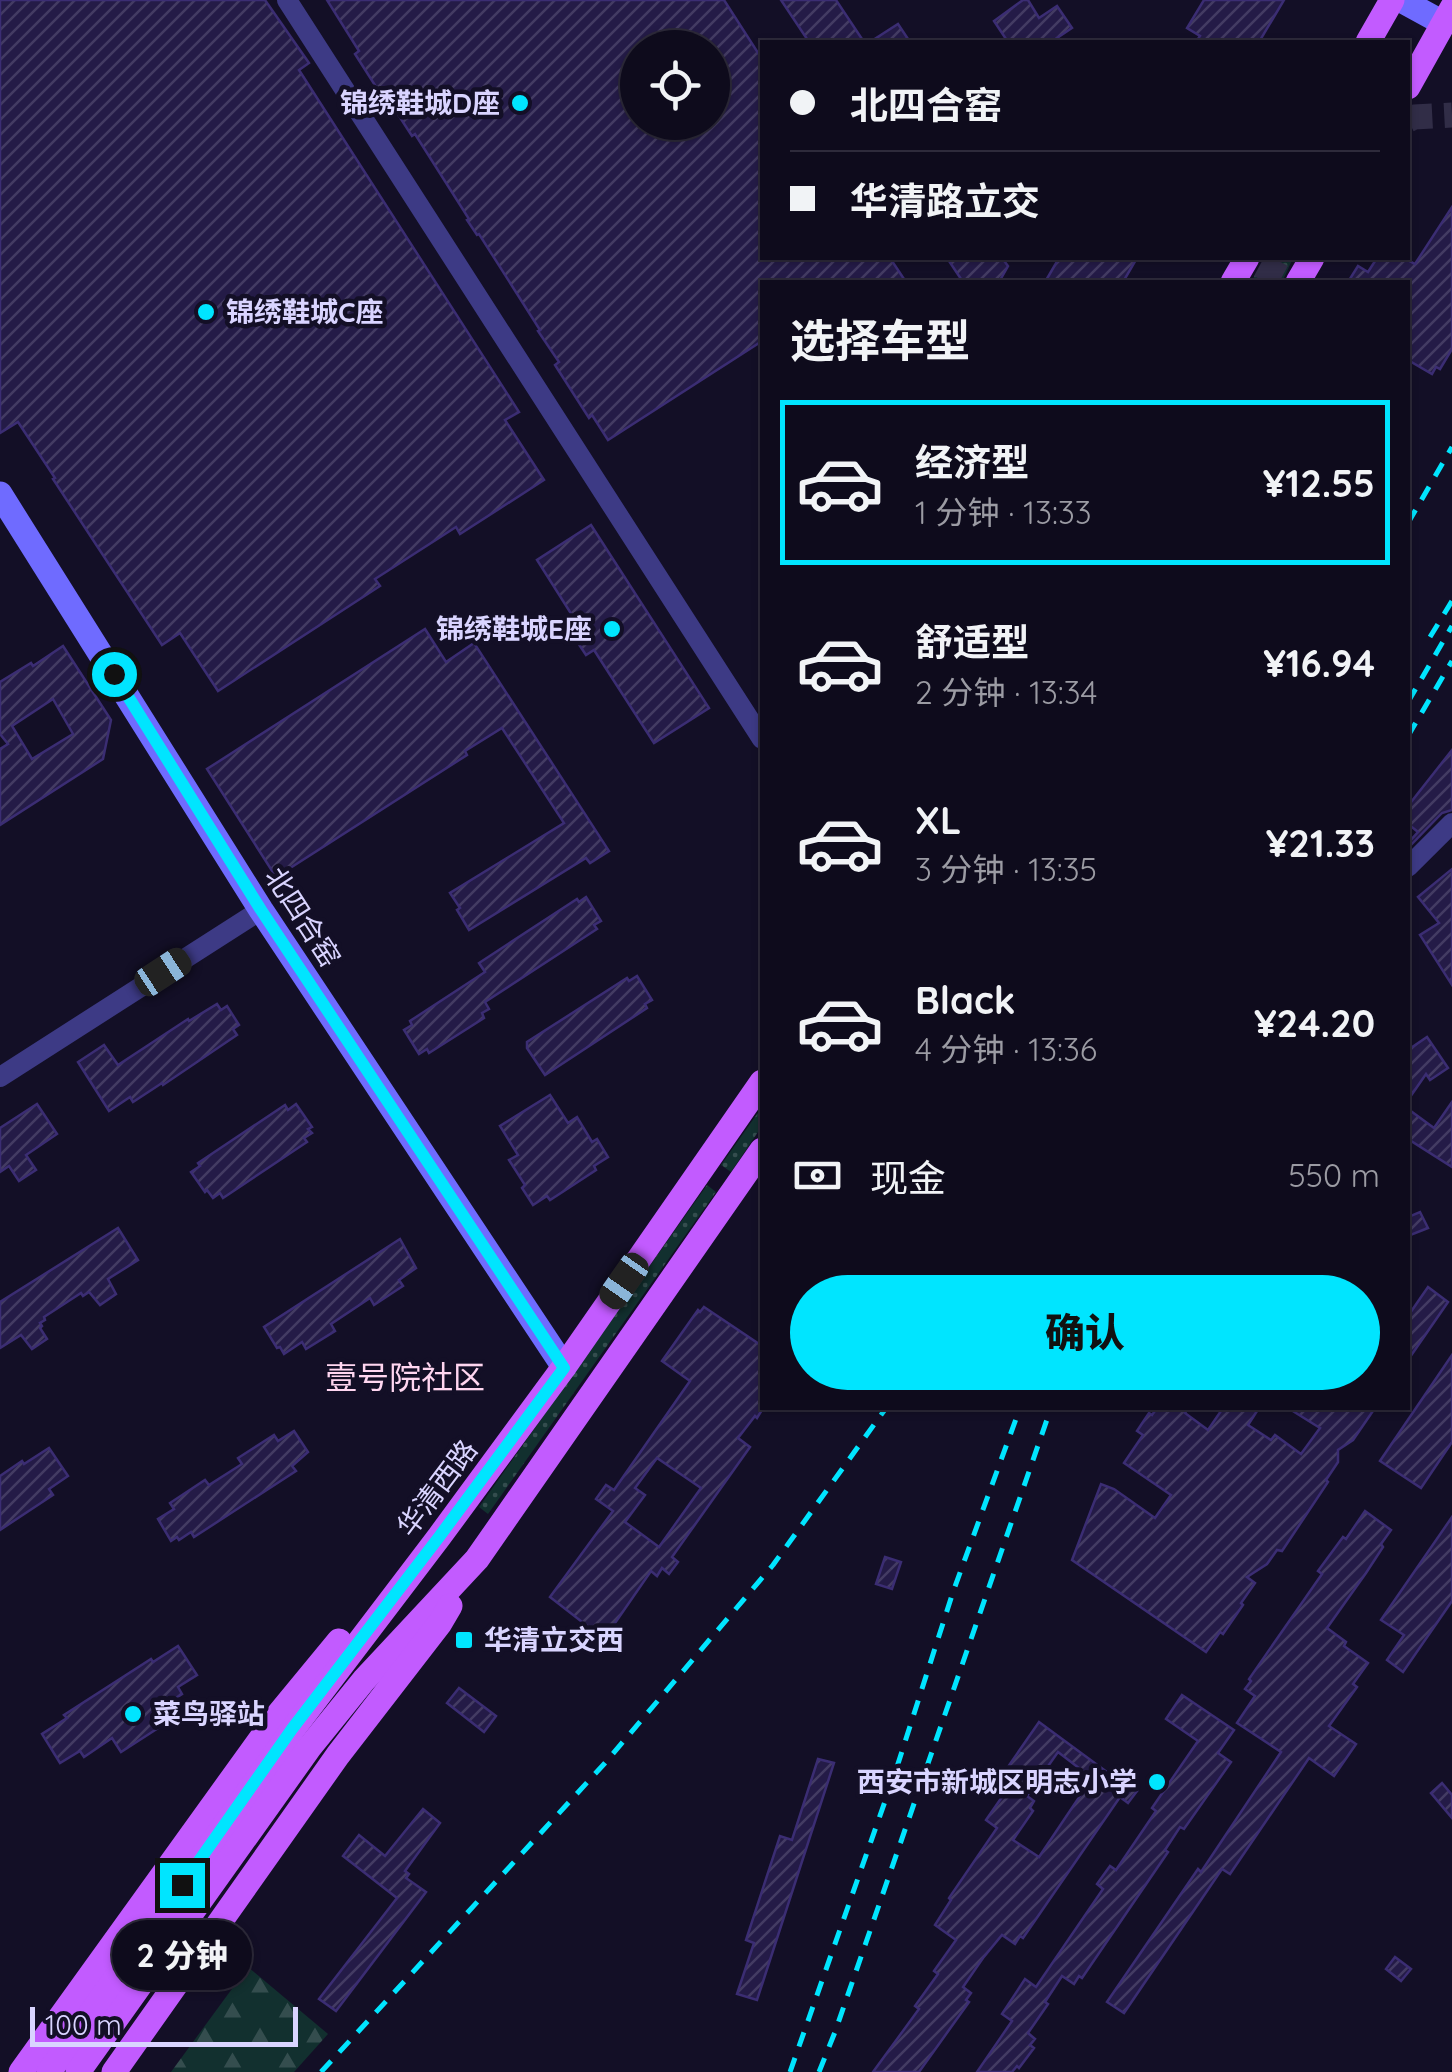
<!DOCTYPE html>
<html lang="zh">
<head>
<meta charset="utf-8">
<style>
  body { margin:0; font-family:Quicksand,"Noto Sans SC",sans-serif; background:#171425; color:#f1f3f6; height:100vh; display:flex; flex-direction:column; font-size:38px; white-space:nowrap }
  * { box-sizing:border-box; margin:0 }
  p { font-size:32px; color:#9b9ba3 }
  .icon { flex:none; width:55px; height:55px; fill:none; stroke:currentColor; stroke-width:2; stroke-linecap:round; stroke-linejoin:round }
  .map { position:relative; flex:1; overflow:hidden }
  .sheet { position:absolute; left:760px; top:280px; width:650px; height:1130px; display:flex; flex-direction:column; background:#0e0b1c; border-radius:0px; box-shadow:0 2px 8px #0004,0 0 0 2px #2e2b3b }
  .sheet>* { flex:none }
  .hud { position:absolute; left:760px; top:40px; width:650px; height:220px; border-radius:0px; box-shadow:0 2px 8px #0004,0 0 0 2px #2e2b3b; display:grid; align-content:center; height:220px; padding:0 30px; background:#0e0b1c }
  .fabs { position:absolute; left:620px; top:30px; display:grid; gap:20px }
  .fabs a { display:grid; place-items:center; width:110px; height:110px; border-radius:50%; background:#0e0b1c; box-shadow:0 2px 8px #0004,0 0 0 2px #2e2b3b; font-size:50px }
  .scale { position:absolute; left:30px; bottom:25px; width:268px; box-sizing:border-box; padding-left:10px; border:5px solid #d9d4ff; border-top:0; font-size:28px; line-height:35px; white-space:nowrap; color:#d9d4ff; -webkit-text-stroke:8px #130f26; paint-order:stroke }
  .end { position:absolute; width:45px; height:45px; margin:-22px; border:12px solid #00e5ff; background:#111; box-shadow:0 0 0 5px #111 }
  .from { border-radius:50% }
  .bubble { position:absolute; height:70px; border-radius:35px; background:#0e0b1c; box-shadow:0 2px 8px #0004,0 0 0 2px #2e2b3b; font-size:32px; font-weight:800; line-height:70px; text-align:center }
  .car { position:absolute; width:30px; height:60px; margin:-30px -15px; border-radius:12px; box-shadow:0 0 8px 2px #0007; background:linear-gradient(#222 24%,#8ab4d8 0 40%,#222 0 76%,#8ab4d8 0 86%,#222 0) }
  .hud b { display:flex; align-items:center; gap:35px; height:95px; font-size:38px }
  .hud b+b { border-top:2px solid #2e2b3b }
  .hud i { width:25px; height:25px; background:#f1f3f6 }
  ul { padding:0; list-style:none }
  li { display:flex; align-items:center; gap:30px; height:165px; margin:0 20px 15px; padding:0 10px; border:5px solid transparent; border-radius:0px }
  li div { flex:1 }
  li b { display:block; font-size:38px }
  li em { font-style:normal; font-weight:800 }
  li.selected { border-color:#00e5ff }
  li>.icon { width:90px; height:90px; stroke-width:1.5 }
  h2 { padding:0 30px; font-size:45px; line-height:120px }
  .pay { display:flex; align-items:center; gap:25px; height:110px; padding:0 30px; font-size:38px }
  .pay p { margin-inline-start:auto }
  .primary-button { display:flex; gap:20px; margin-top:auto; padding:20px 30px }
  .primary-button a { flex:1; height:115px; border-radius:60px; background:#00e5ff; color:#111; font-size:40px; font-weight:800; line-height:115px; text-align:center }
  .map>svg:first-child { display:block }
  .grass { fill:url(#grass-dots) }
  .forest { fill:url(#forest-firs) }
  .building { fill:url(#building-hatch); stroke:#3b2d73; stroke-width:2.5; fill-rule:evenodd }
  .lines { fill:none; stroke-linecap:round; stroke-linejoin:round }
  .primary-tunnel { stroke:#312d47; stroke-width:25; stroke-dasharray:25 12; stroke-linecap:butt }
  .street { stroke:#3d3a85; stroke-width:20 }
  .secondary { stroke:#6f6bff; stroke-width:25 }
  .primary { stroke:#c25bff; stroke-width:25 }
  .rail { stroke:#00e5ff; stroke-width:5; stroke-dasharray:15 12; stroke-linecap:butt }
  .route { stroke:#00e5ff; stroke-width:12 }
  .poi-dot { fill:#00e5ff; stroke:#130f26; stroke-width:4 }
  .labels { text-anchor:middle; stroke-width:9; stroke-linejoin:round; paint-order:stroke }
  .poi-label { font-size:28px; font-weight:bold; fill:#d9d4ff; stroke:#130f26; text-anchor:end }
  .street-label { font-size:28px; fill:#d9d4ff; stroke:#130f26 }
  .quarter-label { font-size:32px; fill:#ffd6f0; stroke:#130f26 }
</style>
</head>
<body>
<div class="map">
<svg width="1452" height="2072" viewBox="0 0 1452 2072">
  <defs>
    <pattern id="grass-dots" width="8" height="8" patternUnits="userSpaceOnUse" patternTransform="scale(2.5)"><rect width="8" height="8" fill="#12302f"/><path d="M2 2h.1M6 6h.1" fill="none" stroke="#344d4e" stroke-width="1.8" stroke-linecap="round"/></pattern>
    <pattern id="forest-firs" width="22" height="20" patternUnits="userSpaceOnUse" patternTransform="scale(2.5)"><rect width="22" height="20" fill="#12302f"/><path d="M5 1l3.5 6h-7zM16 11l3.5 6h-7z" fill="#344d4e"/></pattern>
    <pattern id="building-hatch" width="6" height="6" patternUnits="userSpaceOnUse" patternTransform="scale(2.5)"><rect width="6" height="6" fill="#241b47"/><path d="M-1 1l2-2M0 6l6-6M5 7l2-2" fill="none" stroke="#433b63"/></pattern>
  </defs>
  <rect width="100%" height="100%" fill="#130f26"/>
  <g class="grass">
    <path d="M1265,258H1293L1282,282H1251Z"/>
    <path d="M762,1107V1126L731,1172L721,1165Z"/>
    <path d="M707,1185L716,1192L488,1514L479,1507Z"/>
  </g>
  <path class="forest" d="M248,1967L328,2034L294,2072H171Z"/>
  <g class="building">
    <path d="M0,0H265L309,63L299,70L519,412L505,420L544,480L460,534L456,527L375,579L380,586L218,691L180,633L162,645L53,479L55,478L18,422L0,433Z"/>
    <path d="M327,0H724L762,59V258H890L906,282H762V341L608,440L592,415L589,418L555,365L559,362L538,331L540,330L479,234L477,235L467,220L469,219L415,134L412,136L390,102L387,104L355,54L359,51ZM638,48H712V122H638Z"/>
    <path d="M781,0H836L864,42H809Z"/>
    <path d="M1023,0H1028L1039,18L1057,6L1072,28L1051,42H1008L994,21Z"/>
    <path d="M1204,0H1284L1259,42H1196L1200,36L1187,28Z"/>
    <path d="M898,24L910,42H870Z"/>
    <path d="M1452,207V349L1440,369L1436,367L1432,374L1408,360V282H1348L1358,266L1368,272L1377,258H1404L1415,264Z"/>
    <path d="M947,258H1002L1008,266L999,282H963Z"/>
    <path d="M1059,258H1137L1123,282H1045Z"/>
    <path d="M591,525L709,708L654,743L594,650L586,655L576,640L584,634L537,560Z"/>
    <path d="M425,629L446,662L474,643L609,851L590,863L586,858L469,930L457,910L460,908L450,893L564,823L502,728L465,751L467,755L276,877L207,769Z"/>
    <path d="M63,646L111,720L103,759L0,825V749L8,744L0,734V682L31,663L33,666ZM53,699L73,734L32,759L12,726Z"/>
    <path d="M1452,750V810L1442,813L1408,848V843L1418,832L1408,824V806Z"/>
    <path d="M1452,869V985L1420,935L1439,923L1418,897Z"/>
    <path d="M586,897L601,921L594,925L597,929L485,1002L489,1009L482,1013L484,1018L429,1053L427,1049L419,1054L404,1030L412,1025L410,1021L485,972L479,963L577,899L579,902Z"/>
    <path d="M637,976L652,1000L645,1004L647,1008L545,1075L527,1048V1042L627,978L629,981Z"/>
    <path d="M217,1004L221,1010L227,1006L239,1025L233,1029L237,1035L163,1085L162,1083L133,1102L130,1097L109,1111L78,1062L104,1045L118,1065L188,1019L189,1021Z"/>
    <path d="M1427,1037L1448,1068L1430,1080L1426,1074L1408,1100V1050Z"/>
    <path d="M550,1095L568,1123L577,1117L592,1142L597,1139L608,1157L594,1166L596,1170L564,1191L550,1200L547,1196L533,1205L522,1188L525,1185L509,1160L518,1155L500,1126Z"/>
    <path d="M1452,1102V1167L1408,1139V1109L1434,1128Z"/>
    <path d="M37,1104L57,1134L26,1155L36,1170L19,1181L9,1166L0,1172V1128Z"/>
    <path d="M296,1104L312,1127L308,1129L312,1133L304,1138L307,1142L223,1198L220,1193L213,1198L207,1190L205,1192L191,1172L200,1166L198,1163L285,1105L288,1110Z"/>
    <path d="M1420,1212L1428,1228L1408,1236V1217Z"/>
    <path d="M118,1228L138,1260L108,1279L116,1294L100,1305L89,1292L83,1296L81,1293L44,1317L45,1320L40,1323L42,1326L40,1328L47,1339L32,1349L21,1335L0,1348V1302Z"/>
    <path d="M400,1239L416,1268L399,1280L403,1286L374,1305L370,1298L331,1324L335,1331L306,1349L302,1342L284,1354L280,1347L277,1348L264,1327Z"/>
    <path d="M1428,1287L1448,1302L1408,1360V1316Z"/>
    <path d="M704,1307L762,1346V1410L757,1418L755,1416L738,1438L750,1447L672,1557L678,1562L669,1574L662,1568L657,1576L651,1571L604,1639L550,1597L613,1511L596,1499L606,1485L614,1490L690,1381L662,1361L698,1310L700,1312ZM657,1458L701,1488L659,1547L625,1522L645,1495L635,1488Z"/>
    <path d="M1452,1355V1442L1421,1488L1380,1461Z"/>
    <path d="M1157,1408H1188L1185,1413L1208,1430L1223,1408H1259L1248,1425L1271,1440L1275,1435L1301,1454L1320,1428L1288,1408H1375L1353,1440L1338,1450V1462L1326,1480L1328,1482L1282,1551L1277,1550L1267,1564L1247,1577L1255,1583L1241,1603L1243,1605L1223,1634L1220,1632L1206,1652L1072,1560L1101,1484L1114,1489L1155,1518L1171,1495L1124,1463L1143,1435L1137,1431L1149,1413L1152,1415Z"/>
    <path d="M294,1431L308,1452L292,1466L296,1471L194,1537L191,1532L179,1540L177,1537L171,1541L158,1519L174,1509L170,1503L205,1480L209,1485L242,1464L238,1458L274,1435L278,1441Z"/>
    <path d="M49,1448L68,1476L49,1489L53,1495L0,1530V1476L22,1461L24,1464Z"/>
    <path d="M1365,1511L1391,1530L1381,1544L1383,1547L1366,1573L1327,1628L1346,1642L1344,1646L1368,1663L1353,1684L1357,1687L1329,1726L1356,1744L1334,1776L1309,1758L1230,1874L1222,1869L1124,2013L1107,2002L1198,1869L1201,1872L1281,1752L1237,1723L1255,1696L1245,1689L1251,1681L1249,1679L1322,1574L1318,1571L1343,1537L1346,1539Z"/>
    <path d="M1452,1517V1601L1403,1672L1387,1660L1404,1635L1381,1620Z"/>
    <path d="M885,1557L901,1562L892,1589L876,1584Z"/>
    <path d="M178,1646L197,1675L178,1687L182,1694L154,1712L163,1725L121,1752L112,1738L84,1757L80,1751L60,1763L42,1734L67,1718L64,1715L151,1659L153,1662Z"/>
    <path d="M459,1688L496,1716L484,1732L447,1703Z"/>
    <path d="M1182,1695L1234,1730L1218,1753L1231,1762L1184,1829L1180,1827L1165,1850L1168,1852L1082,1978L1079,1976L1074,1984L1062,1976L1045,2002L1048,2004L1028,2033L1035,2039L1030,2045L1034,2048L1019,2068L1017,2066L1012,2072H977L1012,2021L1002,2014L1025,1979L1036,1987L1103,1889L1097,1884L1110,1866L1116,1870L1156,1811L1152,1808L1198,1741L1166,1719Z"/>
    <path d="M1039,1722L1111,1775L1137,1791L1128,1803L1120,1797L1023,1938L1020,1936L1015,1944L1002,1935L983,1958L963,1987L971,1993L966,2000L969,2002L919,2072H873L919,2009L915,2006L938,1974L934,1971L956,1940L935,1925L951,1900L949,1898L997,1828L986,1820L1011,1784L1001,1777ZM1058,1752L1092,1778L1039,1857L1013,1840L1033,1811L1030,1808L1034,1801L1027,1796Z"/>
    <path d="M818,1759L834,1763L757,2000L737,1994L754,1943L746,1940L780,1836L792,1840Z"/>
    <path d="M1442,1783L1452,1795V1818L1431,1793Z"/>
    <path d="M423,1809L440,1823L405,1871L409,1874L406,1878L426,1892L336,2011L319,1999L397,1898L343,1856L359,1835L385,1856Z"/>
    <path d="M1395,1957L1411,1969L1401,1981L1386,1969Z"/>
  </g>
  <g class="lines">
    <g class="primary-tunnel">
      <path d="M1408,120L1414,117L1452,115"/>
      <path d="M1265,282L1278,258"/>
    </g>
    <g class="street">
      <path d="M287,0L762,739"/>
      <path d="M1408,867L1452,823"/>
      <path d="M0,1077L261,910"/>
    </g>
    <g class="secondary">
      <path d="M1401,0L1443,23"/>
      <path d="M0,494L261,910L564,1367"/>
    </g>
    <g class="primary">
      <path d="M1368,42L1392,0"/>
      <path d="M1408,87L1452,8"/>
      <path d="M1233,282L1247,258"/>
      <path d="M1298,282L1312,258"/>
      <path d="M21,2072L278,1715L339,1641"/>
      <path d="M49,2072L293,1729L439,1537L564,1367L762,1082"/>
      <path d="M78,2072L309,1748L364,1680L477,1559L762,1150"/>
      <path d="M114,2072L338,1755L440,1623L450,1606"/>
    </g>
    <g class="rail">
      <path d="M1408,523L1452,447"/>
      <path d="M1430,637L1452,601"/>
      <path d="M1408,702L1452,626"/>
      <path d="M1408,736L1452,661"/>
      <path d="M321,2072L605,1763L773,1565L886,1408"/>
      <path d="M790,2072L896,1770L953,1592L1020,1408"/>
      <path d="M819,2072L835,2032L1051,1408"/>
    </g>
  </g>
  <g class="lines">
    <path class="route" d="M114,674L261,910L564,1368L439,1537L292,1729L182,1885"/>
  </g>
  <g class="poi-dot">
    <circle cx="520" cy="103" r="10"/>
    <circle cx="206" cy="312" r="10"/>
    <circle cx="612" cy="629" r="10"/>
    <rect x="454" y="1630" width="20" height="20" rx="5"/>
    <circle cx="133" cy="1714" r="10"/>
    <circle cx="1157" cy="1782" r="10"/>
  </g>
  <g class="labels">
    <g class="poi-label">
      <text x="500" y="113">锦绣鞋城D座</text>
      <text x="226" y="322" text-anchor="start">锦绣鞋城C座</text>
      <text x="592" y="639">锦绣鞋城E座</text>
      <text x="484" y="1650" text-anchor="start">华清立交西</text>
      <text x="153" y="1724" text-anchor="start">菜鸟驿站</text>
      <text x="1137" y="1792">西安市新城区明志小学</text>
    </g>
    <g class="street-label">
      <text transform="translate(303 917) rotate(57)" y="10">北四合窑</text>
      <text transform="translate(437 1488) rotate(-53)" y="10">华清西路</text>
    </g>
    <g class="quarter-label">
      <text x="405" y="1389">壹号院社区</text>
    </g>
  </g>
</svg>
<div class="fabs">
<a><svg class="icon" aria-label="locate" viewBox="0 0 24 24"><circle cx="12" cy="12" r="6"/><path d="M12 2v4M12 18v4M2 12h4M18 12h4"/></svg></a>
</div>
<div class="scale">100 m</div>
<i class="end from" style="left:114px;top:674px"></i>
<i class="end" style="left:182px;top:1885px"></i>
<div class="bubble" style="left:112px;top:1920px;width:140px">2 分钟</div>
<i class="car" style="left:163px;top:972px;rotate:57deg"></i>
<i class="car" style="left:624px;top:1281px;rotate:215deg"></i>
<div class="hud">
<b><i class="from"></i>北四合窑</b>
<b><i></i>华清路立交</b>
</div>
<section class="sheet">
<h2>选择车型</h2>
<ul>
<li class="selected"><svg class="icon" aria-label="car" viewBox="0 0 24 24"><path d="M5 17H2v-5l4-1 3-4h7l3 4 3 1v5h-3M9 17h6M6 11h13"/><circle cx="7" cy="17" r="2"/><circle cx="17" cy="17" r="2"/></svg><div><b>经济型</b><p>1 分钟 · 13:33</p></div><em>¥12.55</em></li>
<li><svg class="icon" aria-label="car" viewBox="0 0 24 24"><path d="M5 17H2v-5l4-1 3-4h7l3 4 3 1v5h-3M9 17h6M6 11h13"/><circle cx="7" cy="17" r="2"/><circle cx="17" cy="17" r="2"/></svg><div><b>舒适型</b><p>2 分钟 · 13:34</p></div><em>¥16.94</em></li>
<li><svg class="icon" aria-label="car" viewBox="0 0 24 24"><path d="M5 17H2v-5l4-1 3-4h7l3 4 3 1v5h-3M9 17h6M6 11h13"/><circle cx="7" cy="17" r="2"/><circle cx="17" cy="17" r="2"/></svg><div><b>XL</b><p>3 分钟 · 13:35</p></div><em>¥21.33</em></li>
<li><svg class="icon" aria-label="car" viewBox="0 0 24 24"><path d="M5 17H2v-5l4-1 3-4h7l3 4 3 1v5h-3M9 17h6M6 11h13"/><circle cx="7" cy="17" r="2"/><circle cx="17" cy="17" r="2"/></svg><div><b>Black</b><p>4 分钟 · 13:36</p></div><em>¥24.20</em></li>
</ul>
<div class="pay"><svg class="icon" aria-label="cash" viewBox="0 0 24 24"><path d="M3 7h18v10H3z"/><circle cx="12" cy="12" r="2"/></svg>现金<p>550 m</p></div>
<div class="primary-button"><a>确认</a></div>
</section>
</div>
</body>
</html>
